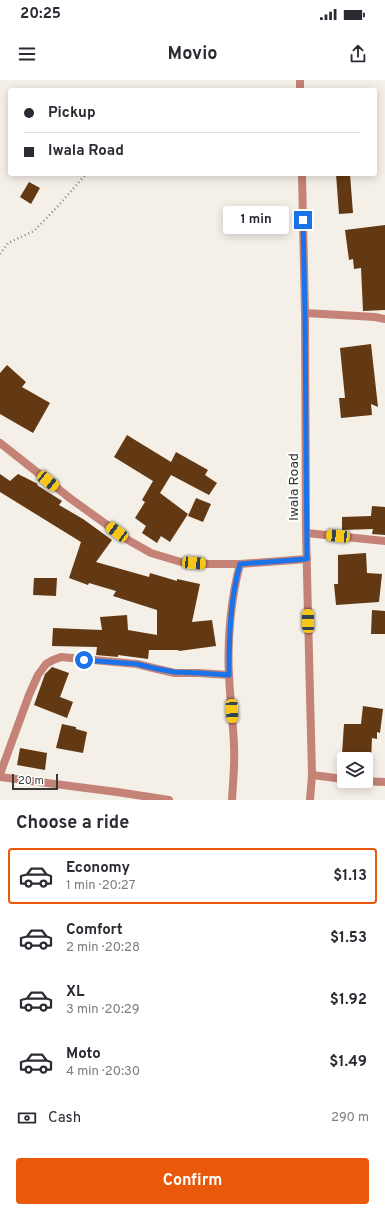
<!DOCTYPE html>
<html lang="en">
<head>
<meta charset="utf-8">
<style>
  body { margin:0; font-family:Overpass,sans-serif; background:#f7f7f7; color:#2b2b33; height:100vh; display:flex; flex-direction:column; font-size:15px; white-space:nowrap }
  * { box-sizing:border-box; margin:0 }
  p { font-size:13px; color:#7c7c81 }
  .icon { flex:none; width:22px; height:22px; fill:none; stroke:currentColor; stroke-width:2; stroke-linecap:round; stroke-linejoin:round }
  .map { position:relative; height:720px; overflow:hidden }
  .side { display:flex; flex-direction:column; background:#fff; flex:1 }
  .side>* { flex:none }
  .hud { position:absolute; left:8px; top:8px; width:369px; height:88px; border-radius:4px; box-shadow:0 2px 10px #0003; display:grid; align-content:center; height:88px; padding:0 16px; background:#fff }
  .tools { position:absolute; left:337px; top:672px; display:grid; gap:8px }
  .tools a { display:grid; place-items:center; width:36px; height:36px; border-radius:4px; background:#fff; box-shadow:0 2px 10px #0003; font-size:20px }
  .scale { position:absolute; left:12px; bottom:10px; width:46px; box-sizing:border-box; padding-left:4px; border:2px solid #3b3936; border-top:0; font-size:11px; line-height:14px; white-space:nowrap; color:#3b3936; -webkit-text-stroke:3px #fff; paint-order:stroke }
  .end { position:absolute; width:18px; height:18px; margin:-9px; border:5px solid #1a73e8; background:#fff; box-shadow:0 0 0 2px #fff }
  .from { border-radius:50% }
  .bubble { position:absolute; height:28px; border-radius:4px; background:#fff; box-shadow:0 2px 10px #0003; font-size:13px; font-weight:700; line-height:28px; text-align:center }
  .car { position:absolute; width:12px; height:24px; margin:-12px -6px; border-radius:5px; box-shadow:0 0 3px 1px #0007; background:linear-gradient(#f5c518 24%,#345 0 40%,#f5c518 0 76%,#345 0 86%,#f5c518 0) }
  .hud b { display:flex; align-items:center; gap:14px; height:38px; font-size:15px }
  .hud b+b { border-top:1px solid #e1e1e2 }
  .hud i { width:10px; height:10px; background:#2b2b33 }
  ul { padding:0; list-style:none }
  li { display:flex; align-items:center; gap:12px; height:56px; margin:0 8px 6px; padding:0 8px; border:2px solid transparent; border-radius:4px }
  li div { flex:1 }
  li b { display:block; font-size:15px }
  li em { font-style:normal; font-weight:700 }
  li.active { border-color:#ea580c }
  li>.icon { width:36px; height:36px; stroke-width:1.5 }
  h2 { padding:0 16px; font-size:18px; line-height:48px }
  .pay { display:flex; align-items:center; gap:10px; height:44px; padding:0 16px; font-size:15px }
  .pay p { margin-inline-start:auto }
  .button { display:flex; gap:8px; margin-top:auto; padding:8px 16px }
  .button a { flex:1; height:46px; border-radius:4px; background:#ea580c; color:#fff; font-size:16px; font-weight:700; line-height:46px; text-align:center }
  .status { display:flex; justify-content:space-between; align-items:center; height:28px; padding:0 20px; background:#fff; direction:ltr }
  .status svg { height:11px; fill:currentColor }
  header { display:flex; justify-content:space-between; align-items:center; height:52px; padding:0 16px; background:#fff; font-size:18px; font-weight:700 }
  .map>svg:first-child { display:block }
  .building { fill:#623913 }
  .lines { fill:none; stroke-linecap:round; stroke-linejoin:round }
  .path { stroke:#8e8b86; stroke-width:2.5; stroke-dasharray:1 3; stroke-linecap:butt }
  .minor { stroke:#c58277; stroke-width:8 }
  .tertiary { stroke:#c58277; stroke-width:8 }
  .route { stroke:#1a73e8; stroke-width:5 }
  .labels { text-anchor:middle; stroke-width:4; stroke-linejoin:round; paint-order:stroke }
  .street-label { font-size:14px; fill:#3b3936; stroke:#fff }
</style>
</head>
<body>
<div class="status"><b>20:25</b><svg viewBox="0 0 49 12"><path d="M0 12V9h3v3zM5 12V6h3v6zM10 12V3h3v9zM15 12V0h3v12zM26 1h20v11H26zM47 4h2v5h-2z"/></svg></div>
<header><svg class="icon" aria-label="menu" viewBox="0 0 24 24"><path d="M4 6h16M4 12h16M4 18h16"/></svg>Movio<svg class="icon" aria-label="share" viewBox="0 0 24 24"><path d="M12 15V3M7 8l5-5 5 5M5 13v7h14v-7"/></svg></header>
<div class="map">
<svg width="385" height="720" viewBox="0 0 385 720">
  <rect width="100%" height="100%" fill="#f4efe7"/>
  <g class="building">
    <path d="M336,94H350L353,133L339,134Z"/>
    <path d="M29,102L40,108L31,124L20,117Z"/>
    <path d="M385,145V230L363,231L361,188L354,189L353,179L349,180L345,150Z"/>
    <path d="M371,264L378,327L371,324L372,335L341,338L339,318H345L340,268Z"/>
    <path d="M7,285L26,302L22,307L50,323L33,353L0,334V293Z"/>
    <path d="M127,355L171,382L176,372L208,390L205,395L217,403L209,415L171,395L160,413L188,434L170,462L161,456L157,463L142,453L146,446L135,438L145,422L142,420L153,401L114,377Z"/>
    <path d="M0,394L10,401L18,394L38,404L37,405L62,421L59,425L83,439L112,460L96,482L149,497L150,493L177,501V499L200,504L192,542L212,540L216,566L179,571L178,570H149L148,579L118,575V577L96,575L97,567L52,566L53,548L102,550L100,537L127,535L128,550L157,555V530L113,516L116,511L89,503L88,505L69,498L81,462L0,412Z"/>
    <path d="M196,418L211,424L203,442L188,436Z"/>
    <path d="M372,426L385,427V455L372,454L373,449L342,450V437L371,436Z"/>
    <path d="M366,473L367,493L382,494L379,522L336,525L334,504H338V475Z"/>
    <path d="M34,498H57L56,516L33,515Z"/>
    <path d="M372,530L385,531V554H371Z"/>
    <path d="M52,587L69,593L60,617L73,622L67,638L34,625L45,594Z"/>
    <path d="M363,626L383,629L380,653L377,652V659L372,658L371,682H368L367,692L366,691V679H344V690L341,689L344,644H361Z"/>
    <path d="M62,644L76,647V649L87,652L83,673L56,668Z"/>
    <path d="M20,668L47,673L45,690L17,685Z"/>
  </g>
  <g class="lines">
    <path class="path" d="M0,174L8,163L34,151L59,125L86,94"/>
    <g class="minor">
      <path d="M305,233L375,237L385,239"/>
      <path d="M0,363L71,419L128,460L151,473L181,482L207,484H240L307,479"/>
      <path d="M306,453L385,461"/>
      <path d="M0,694L29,615L38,595L46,584L53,580L61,577L137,584L153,588L175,593H199L229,595"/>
      <path d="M312,695L344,699"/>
      <path d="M0,697L117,712L169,720"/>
      <path d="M358,701L385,702"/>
      <path d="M232,720C233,702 235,683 234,665C233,642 230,619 229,595C227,560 231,518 240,484"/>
    </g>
    <g class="tertiary">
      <path d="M300,0V10"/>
      <path d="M302,94L305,233L306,453L312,695L310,720"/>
    </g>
  </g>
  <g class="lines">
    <path class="route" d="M84,580L137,584L153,588L174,592L199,593L229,595C229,558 230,520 240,484L307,479L305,233L303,140"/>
  </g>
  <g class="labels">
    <g class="street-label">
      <text transform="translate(293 407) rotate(-90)" y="5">Iwala Road</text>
    </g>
  </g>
</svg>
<div class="tools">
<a><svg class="icon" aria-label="layers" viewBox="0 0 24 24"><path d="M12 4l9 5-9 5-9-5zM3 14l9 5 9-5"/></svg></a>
</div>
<div class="scale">20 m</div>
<i class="end from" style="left:84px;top:580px"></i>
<i class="end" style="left:303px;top:140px"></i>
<div class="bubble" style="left:223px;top:126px;width:66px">1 min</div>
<i class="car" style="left:48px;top:401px;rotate:129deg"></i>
<i class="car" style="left:117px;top:452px;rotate:306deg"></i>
<i class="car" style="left:338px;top:456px;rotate:275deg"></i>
<i class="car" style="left:194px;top:483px;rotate:94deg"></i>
<i class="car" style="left:308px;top:541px;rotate:359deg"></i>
<i class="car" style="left:232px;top:631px;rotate:177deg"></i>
<div class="hud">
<b><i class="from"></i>Pickup</b>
<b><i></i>Iwala Road</b>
</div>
</div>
<section class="side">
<h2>Choose a ride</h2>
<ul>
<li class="active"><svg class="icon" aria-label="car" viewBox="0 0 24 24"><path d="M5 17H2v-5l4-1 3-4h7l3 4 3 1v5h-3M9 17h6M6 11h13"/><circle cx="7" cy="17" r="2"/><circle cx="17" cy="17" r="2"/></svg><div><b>Economy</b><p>1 min · 20:27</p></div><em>$1.13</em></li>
<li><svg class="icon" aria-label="car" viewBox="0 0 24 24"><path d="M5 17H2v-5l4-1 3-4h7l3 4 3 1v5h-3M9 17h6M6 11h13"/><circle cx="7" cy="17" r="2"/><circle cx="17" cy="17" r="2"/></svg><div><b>Comfort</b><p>2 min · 20:28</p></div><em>$1.53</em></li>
<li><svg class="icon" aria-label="car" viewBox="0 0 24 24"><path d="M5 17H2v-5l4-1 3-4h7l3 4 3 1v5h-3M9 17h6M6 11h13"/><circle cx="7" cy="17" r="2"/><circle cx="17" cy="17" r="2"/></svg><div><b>XL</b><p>3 min · 20:29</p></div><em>$1.92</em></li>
<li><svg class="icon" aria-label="car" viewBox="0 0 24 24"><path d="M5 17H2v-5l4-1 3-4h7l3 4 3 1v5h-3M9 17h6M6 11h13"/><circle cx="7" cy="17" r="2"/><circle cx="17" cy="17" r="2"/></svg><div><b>Moto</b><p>4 min · 20:30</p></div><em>$1.49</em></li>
</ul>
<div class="pay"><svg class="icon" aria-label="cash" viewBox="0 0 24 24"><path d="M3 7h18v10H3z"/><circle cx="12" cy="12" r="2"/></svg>Cash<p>290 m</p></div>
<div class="button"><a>Confirm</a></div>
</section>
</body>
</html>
